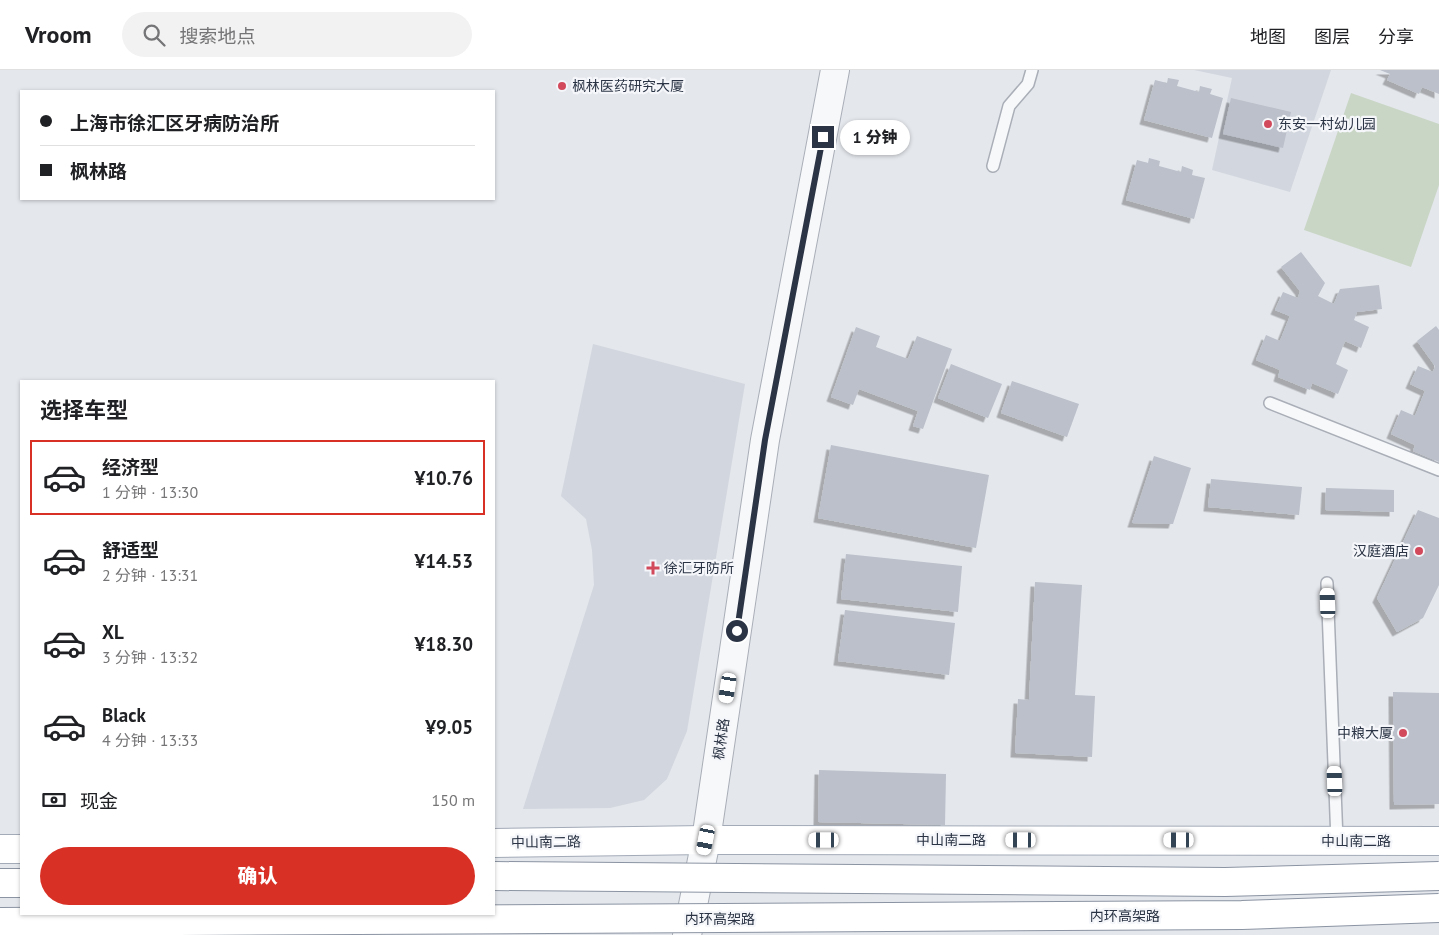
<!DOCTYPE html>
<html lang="zh">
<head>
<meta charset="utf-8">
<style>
  body { margin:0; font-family:"PT Sans","Noto Sans SC",sans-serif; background:#f2f2f2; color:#202124; height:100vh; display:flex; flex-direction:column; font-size:19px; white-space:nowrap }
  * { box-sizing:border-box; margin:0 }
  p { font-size:16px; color:#757577 }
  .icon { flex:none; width:28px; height:28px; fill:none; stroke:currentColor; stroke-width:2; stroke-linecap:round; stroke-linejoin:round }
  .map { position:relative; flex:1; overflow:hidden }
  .sheet { position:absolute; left:20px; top:310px; width:475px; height:535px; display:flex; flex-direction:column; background:#fff; border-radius:0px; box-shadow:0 1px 4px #0004 }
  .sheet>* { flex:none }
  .top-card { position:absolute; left:20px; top:20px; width:475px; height:110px; border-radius:0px; box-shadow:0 1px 4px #0004; display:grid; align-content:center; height:110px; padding:0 20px; background:#fff }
  .end { position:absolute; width:22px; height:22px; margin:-11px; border:6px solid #2b3445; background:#fff; box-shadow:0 0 0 2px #fff }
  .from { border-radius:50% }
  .bubble { position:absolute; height:35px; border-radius:18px; background:#fff; box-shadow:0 1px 4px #0004; font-size:16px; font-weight:800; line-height:35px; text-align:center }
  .car { position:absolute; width:15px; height:30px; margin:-15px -8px; border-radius:6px; box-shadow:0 0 4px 1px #0007; background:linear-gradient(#fff 24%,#345 0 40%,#fff 0 76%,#345 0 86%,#fff 0) }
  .top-card b { display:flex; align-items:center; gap:18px; height:48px; font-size:19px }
  .top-card b+b { border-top:1px solid #e0e0e0 }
  .top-card i { width:12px; height:12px; background:#202124 }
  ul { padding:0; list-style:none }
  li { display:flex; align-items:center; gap:15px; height:75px; margin:0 10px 8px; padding:0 10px; border:2px solid transparent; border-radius:0px }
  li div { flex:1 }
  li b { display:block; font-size:19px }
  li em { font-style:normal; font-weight:800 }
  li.current { border-color:#d93025 }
  li>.icon { width:45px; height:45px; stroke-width:1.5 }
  h2 { padding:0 20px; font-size:22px; line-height:60px }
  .pay { display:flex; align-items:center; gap:12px; height:55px; padding:0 20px; font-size:19px }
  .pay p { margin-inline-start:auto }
  .button { display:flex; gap:10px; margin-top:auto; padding:10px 20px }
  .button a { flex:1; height:58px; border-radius:30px; background:#d93025; color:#fff; font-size:20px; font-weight:800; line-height:58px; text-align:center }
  header { display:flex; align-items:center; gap:30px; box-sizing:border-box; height:70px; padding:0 25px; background:#fff; border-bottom:1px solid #e0e0e0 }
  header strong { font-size:24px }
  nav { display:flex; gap:28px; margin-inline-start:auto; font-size:18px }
  .search { width:350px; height:45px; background:#f2f2f2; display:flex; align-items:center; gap:12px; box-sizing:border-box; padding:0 18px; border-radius:28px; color:#757577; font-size:19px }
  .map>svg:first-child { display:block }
  .built { fill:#d2d6de }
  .green { fill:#c9d6c5 }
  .building { fill:#bbc0ca; filter:url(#shadow) }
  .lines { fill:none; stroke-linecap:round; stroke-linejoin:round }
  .service-casing { stroke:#a9aeb7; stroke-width:14 }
  .tertiary-casing { stroke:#a9aeb7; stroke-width:30 }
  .primary-casing { stroke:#a3abb8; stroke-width:30 }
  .trunk-casing { stroke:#8b94a3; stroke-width:30 }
  .service { stroke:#f7f8fa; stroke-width:11 }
  .tertiary { stroke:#f7f8fa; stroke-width:28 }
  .primary { stroke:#fff; stroke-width:28 }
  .trunk { stroke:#fff; stroke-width:28 }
  .trunk-bridge-casing { stroke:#8b94a3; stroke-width:30; stroke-linecap:butt }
  .trunk-bridge { stroke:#fff; stroke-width:28 }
  .route { stroke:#2b3445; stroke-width:6 }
  .poi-dot { fill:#d1495b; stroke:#f4f6f9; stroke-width:2 }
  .labels { text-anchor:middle; stroke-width:4.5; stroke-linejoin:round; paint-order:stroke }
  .poi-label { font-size:14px; fill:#2b3445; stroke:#f4f6f9; text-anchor:start }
  .street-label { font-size:14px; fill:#2b3445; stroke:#f4f6f9 }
</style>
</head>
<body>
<header>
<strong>Vroom</strong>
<div class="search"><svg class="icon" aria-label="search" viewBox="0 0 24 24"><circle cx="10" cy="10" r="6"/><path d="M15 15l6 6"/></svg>搜索地点</div>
<nav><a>地图</a><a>图层</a><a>分享</a></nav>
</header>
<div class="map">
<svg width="1439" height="865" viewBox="0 0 1439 865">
  <defs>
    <filter id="shadow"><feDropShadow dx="-4.5" dy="4.5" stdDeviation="0" flood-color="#0004"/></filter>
  </defs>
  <rect width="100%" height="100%" fill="#e4e7ec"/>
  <g class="built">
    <path d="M1194,0H1331L1290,122L1212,100L1232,8Z"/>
    <path d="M593,274L745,314L687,661L667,709L644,730L610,738L523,739L594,515L592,480L586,449L561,426Z"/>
  </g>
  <path class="green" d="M1351,23L1439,54V115L1411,197L1304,160Z"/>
  <g class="building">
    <path d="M1380,0H1439V24L1422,17L1419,24L1387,10L1390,4Z"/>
    <path d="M1168,8L1179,10L1177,16L1199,22L1200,16L1212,19L1210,24L1223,28L1212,68L1144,50L1155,10L1167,13Z"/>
    <path d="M1231,28L1291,42L1283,78L1223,64Z"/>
    <path d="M1149,88L1160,91L1159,96L1181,102L1182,96L1193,100L1192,105L1205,108L1194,149L1126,130L1137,90L1148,93Z"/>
    <path d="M1301,182L1325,213L1318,226L1334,234L1340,219L1379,215L1382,239L1357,242L1354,250L1369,257L1361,278L1345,271L1336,294L1348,300L1338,324L1312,313L1310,320L1278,307L1280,300L1256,290L1266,265L1280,271L1290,246L1275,240L1283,222L1298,228L1300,221L1281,197Z"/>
    <path d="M1436,256L1439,260V392L1413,381L1415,375L1391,364L1401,340L1415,346L1425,321L1410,314L1418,296L1433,302L1435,296L1417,271Z"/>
    <path d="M856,257L880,266L876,277L908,289L917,266L952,279L923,359L913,356L918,341L859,319L853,335L831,327Z"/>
    <path d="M951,294L1002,314L988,348L938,328Z"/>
    <path d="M1012,311L1079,334L1067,367L1001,343Z"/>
    <path d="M831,375L989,405L976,478L818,448Z"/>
    <path d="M1154,386L1191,398L1173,454L1132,453Z"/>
    <path d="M1211,409L1302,417L1299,445L1208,437Z"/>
    <path d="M1326,418L1394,420V442L1325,440Z"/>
    <path d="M1418,440L1439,448V515L1423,548L1397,562L1377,528Z"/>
    <path d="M846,484L962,496L958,542L841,529Z"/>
    <path d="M1035,512L1082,515L1075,625L1095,626L1092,687L1015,683L1018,629L1029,630Z"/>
    <path d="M845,540L955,553L949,605L838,591Z"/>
    <path d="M1393,622L1439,623V734L1394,735Z"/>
    <path d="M819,700L946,704L945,755L818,752Z"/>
  </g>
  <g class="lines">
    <g class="service-casing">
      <g id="service">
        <path d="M993,96L1009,36L1028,14L1032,0"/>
        <path d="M1270,333L1439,400"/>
        <path d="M1327,513L1337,771"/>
      </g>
    </g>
    <g class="tertiary-casing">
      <path id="tertiary" d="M687,865L706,770L765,370L835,0"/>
    </g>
    <g class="primary-casing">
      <g id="primary">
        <path d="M494,773L706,770L1439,771"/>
        <path d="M0,779H21"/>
      </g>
    </g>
    <g class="trunk-casing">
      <path id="trunk" d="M0,813H21"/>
    </g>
    <use href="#service" class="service"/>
    <use href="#tertiary" class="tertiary"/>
    <use href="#primary" class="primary"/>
    <use href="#trunk" class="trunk"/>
    <g class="trunk-bridge-casing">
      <g id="trunk-bridge">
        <path d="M494,806L1225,812L1439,806"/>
        <path d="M0,852L1242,845L1439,838"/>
      </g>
    </g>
    <use href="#trunk-bridge" class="trunk-bridge"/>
  </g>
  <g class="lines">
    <path class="route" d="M737,561L765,370L823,67"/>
  </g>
  <g class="poi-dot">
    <circle cx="562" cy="16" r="5"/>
    <circle cx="1268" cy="54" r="5"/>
    <circle cx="1419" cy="481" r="5"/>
    <path d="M650.5 490.5h5v5h5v5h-5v5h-5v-5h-5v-5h5z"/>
    <circle cx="1403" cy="663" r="5"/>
  </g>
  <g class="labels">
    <g class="poi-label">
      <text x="572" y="21">枫林医药研究大厦</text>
      <text x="1278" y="59">东安一村幼儿园</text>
      <text x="1409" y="486" text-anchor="end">汉庭酒店</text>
      <text x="664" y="503">徐汇牙防所</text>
      <text x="1393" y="668" text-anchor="end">中粮大厦</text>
    </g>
    <g class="street-label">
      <text transform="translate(721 669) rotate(-82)" y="5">枫林路</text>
      <text x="951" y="775">中山南二路</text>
      <text x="1356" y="776">中山南二路</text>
      <text transform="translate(546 772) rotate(-1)" y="5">中山南二路</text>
      <text x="1125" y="851">内环高架路</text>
      <text x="720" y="854">内环高架路</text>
    </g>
  </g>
</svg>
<i class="end from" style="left:737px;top:561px"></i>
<i class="end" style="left:823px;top:67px"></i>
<div class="bubble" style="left:840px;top:50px;width:70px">1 分钟</div>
<i class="car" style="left:1328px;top:533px;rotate:358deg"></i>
<i class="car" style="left:728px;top:618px;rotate:189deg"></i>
<i class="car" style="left:1335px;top:711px;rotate:358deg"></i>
<i class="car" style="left:706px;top:770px;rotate:191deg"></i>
<i class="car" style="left:824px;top:770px;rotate:270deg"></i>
<i class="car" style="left:1021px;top:770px;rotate:270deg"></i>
<i class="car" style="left:1179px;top:770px;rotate:270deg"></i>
<div class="top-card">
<b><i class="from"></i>上海市徐汇区牙病防治所</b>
<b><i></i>枫林路</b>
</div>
<section class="sheet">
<h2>选择车型</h2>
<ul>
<li class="current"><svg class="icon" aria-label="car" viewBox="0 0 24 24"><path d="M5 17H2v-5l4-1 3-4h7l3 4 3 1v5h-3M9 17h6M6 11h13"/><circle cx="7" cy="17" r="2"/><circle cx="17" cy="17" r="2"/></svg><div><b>经济型</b><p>1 分钟 · 13:30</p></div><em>¥10.76</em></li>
<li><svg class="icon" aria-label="car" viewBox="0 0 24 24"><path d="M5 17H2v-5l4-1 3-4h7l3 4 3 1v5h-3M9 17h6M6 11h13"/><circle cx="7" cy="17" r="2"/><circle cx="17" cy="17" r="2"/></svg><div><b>舒适型</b><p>2 分钟 · 13:31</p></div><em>¥14.53</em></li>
<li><svg class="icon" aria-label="car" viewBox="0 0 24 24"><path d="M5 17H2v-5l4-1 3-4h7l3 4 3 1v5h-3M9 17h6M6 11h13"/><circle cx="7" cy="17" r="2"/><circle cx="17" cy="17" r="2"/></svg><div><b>XL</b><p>3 分钟 · 13:32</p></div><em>¥18.30</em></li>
<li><svg class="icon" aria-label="car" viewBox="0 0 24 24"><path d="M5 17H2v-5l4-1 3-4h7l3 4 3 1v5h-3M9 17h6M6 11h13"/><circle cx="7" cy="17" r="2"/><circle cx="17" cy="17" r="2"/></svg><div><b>Black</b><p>4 分钟 · 13:33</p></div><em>¥9.05</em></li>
</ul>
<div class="pay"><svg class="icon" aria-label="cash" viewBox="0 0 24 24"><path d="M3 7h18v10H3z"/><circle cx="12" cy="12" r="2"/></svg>现金<p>150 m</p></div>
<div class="button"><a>确认</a></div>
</section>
</div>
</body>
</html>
